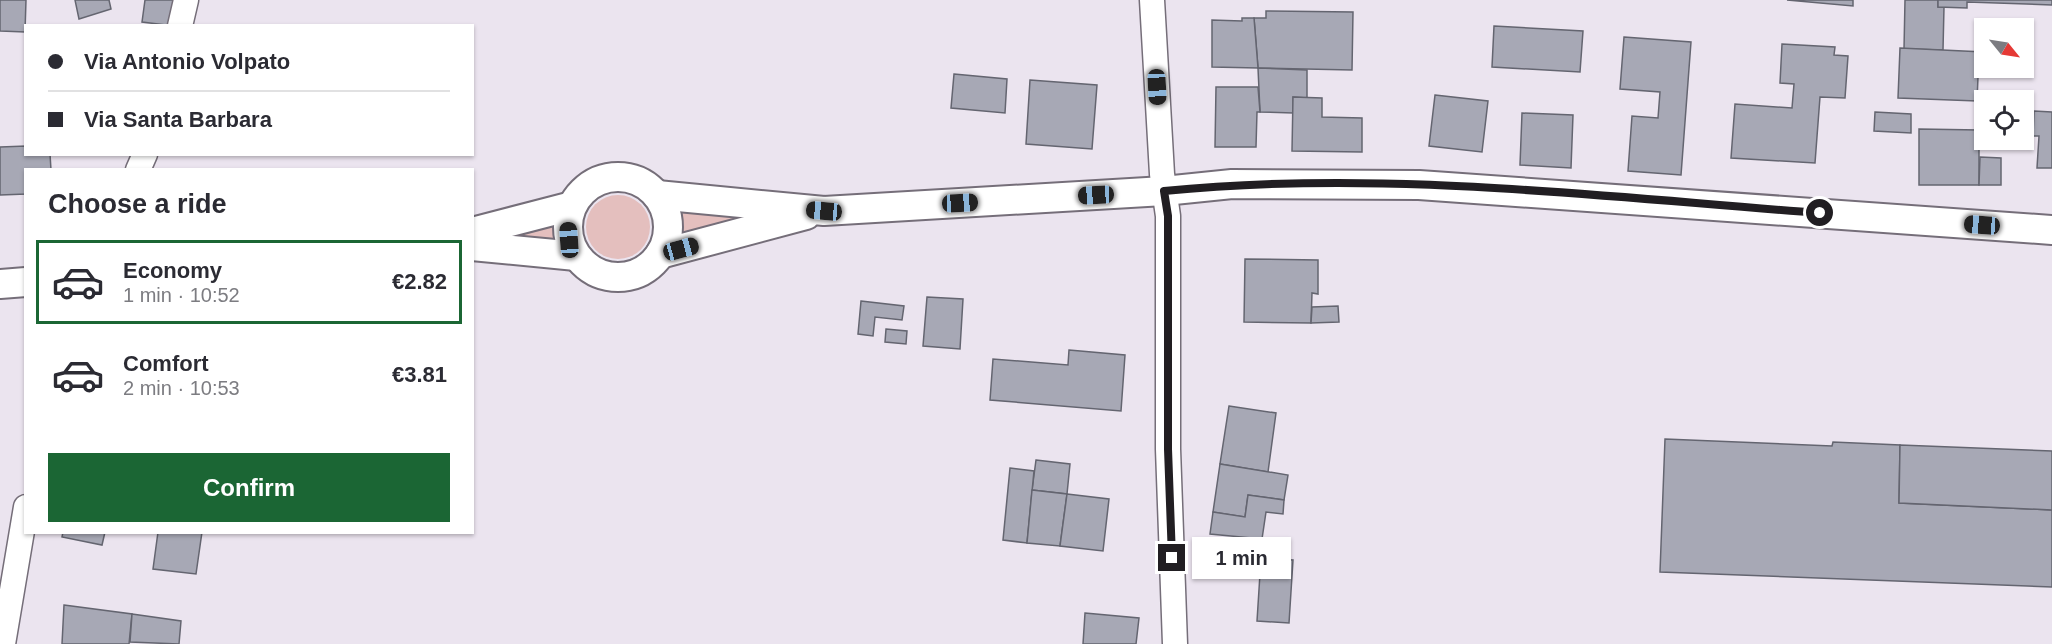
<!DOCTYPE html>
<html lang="en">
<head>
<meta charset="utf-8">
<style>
  body { margin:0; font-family:Helvetica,sans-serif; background:#f7f7f7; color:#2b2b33; height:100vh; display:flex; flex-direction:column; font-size:22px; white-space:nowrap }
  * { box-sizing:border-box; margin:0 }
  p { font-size:20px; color:#7c7c81 }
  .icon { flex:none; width:33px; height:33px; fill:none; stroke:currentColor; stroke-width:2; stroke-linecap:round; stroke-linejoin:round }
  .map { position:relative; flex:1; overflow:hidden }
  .details { position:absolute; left:24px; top:168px; width:450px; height:366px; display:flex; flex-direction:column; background:#fff; border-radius:0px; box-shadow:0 2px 4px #0004 }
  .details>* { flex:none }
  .top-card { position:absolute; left:24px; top:24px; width:450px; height:132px; border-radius:0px; box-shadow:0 2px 4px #0004; display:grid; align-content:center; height:132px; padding:0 24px; background:#fff }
  .needle { width:39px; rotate:120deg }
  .tools { position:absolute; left:1974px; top:18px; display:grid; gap:12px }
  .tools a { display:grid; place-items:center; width:60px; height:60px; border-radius:0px; background:#fff; box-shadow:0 2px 4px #0004; font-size:30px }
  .end { position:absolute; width:27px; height:27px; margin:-14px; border:8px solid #211e22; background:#fff; box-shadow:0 0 0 3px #fff }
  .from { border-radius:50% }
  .bubble { position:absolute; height:42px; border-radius:0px; background:#fff; box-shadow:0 2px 4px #0004; font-size:20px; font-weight:600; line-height:42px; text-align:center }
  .car { position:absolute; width:18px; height:36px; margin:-18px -9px; border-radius:8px; box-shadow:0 0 4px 2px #0007; background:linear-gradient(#222 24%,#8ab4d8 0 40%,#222 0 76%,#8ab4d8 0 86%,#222 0) }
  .top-card b { display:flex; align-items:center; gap:21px; height:57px; font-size:22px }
  .top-card b+b { border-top:2px solid #e1e1e2 }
  .top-card i { width:15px; height:15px; background:#2b2b33 }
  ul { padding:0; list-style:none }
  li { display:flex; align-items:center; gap:18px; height:84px; margin:0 12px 9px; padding:0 12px; border:3px solid transparent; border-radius:0px }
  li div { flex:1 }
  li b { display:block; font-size:22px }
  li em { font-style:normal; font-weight:600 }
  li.current { border-color:#1b6634 }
  li>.icon { width:54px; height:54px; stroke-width:1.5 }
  h2 { padding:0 24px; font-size:27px; line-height:72px }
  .primary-button { display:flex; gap:12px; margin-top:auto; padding:12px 24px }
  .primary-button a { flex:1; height:69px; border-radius:0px; background:#1b6634; color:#fff; font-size:24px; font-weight:600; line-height:69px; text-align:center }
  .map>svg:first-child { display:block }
  .green { fill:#e4bfbe }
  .building { fill:#a7a8b5; stroke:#646570; stroke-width:1.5 }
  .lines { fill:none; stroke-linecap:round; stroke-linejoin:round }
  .minor-casing { stroke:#756e79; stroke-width:27 }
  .tertiary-casing { stroke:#756e79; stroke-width:32 }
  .minor { stroke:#fff; stroke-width:24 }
  .tertiary { stroke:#fff; stroke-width:28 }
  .route { stroke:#211e22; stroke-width:8 }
</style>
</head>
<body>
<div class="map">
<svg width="2052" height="644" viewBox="0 0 2052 644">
  <rect width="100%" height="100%" fill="#ebe4ef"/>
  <g class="green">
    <circle cx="618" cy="227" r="32"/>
    <path d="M680,208L753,216L683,235Z"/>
    <path d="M553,218L555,246L483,239Z"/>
  </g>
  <g class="building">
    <path d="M0,0H26L25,32L0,31Z"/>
    <path d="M75,0H109L111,9L79,19Z"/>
    <path d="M145,0H178L174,26L142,22Z"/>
    <path d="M1787,0H1853V6Z"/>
    <path d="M1905,0H1938V7H1944L1943,50L1904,49Z"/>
    <path d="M1938,0H2052V5L1967,2V8L1938,7Z"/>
    <path d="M1266,11L1353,12L1352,70L1258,68L1254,18H1266Z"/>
    <path d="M1242,18H1254L1258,68L1212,67V20L1242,21Z"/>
    <path d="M1494,26L1583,31L1580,72L1492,67Z"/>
    <path d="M1624,37L1691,42L1681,175L1628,171L1632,116L1658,118L1660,92L1620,89Z"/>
    <path d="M1782,44L1835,47L1834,55L1848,56L1845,98L1820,97L1815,163L1731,158L1735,104L1792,108L1794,84L1780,83Z"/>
    <path d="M1900,48L1984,52V77H1978L1977,101L1898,98Z"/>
    <path d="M1258,68L1307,70V98L1293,97V113L1260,112Z"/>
    <path d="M954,74L1007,79L1005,113L951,108Z"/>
    <path d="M1030,80L1097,85L1092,149L1026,144Z"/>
    <path d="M1216,87H1258L1260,112H1257L1256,147H1215Z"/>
    <path d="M1435,95L1488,101L1482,152L1429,146Z"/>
    <path d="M1293,97L1322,98V117L1362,118V152L1292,151Z"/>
    <path d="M2034,111L2052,112V168H2037L2039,136H2033Z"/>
    <path d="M1875,112L1911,114V133L1874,131Z"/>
    <path d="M1522,113L1573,115L1571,168L1520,165Z"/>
    <path d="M1919,129L1979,130V185H1919Z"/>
    <path d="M26,146V154H50L51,170H26V194L0,195V147Z"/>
    <path d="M1980,157L2001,158V185H1979Z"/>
    <path d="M1245,259L1318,260V294L1312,293L1311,323L1244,322Z"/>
    <path d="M927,297L963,299L960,349L923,346Z"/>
    <path d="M861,301L904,306L902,320L875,317L873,336L858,334Z"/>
    <path d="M1338,306L1339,322L1311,323L1312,307Z"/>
    <path d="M886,329L907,331L906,344L885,342Z"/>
    <path d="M1069,350L1125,355L1121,411L990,400L993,359L1068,365Z"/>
    <path d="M1229,406L1276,413L1268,472L1220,464Z"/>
    <path d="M1665,439L1832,446L1833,442L1900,445L1899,503L2052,510V587L1660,572Z"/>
    <path d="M1900,445L2052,451V510L1899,503Z"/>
    <path d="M1036,460L1070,464L1067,494L1032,490Z"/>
    <path d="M1220,464L1288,475L1284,500L1248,495L1245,517L1213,512Z"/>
    <path d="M1010,468L1034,471L1027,543L1003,540Z"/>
    <path d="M1032,490L1067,494L1060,546L1027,543Z"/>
    <path d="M1067,494L1109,499L1103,551L1060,546Z"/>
    <path d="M1248,495L1284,500L1283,514L1266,512L1262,539L1210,534L1213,512L1245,517Z"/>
    <path d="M63,532H105L102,545L62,537Z"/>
    <path d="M158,532H202L196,574L153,569Z"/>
    <path d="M1261,558L1293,560L1289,623L1257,621Z"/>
    <path d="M64,605L132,614L129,644H62Z"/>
    <path d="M1085,613L1139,618L1136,644H1083Z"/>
    <path d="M132,614L181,621L179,644L130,642Z"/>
  </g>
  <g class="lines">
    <g class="minor-casing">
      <g id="minor">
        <path d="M1152,0L1162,174L1168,216V449L1175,644"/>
        <path d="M180,26L186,0"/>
        <path d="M138,170L145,154"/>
        <path d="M3,644L26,507"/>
      </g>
    </g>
    <g class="tertiary-casing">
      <g id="tertiary">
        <circle cx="618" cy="227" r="50"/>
        <path d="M657,195L824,211L1164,191L1232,184L1419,185L2052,230"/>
        <path d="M472,232L572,206"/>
        <path d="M472,246L576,256"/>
        <path d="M660,254L806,215"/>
        <path d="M0,284L26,282"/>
      </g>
    </g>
    <use href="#minor" class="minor"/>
    <use href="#tertiary" class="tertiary"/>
  </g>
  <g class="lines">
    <path class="route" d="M1172,558L1168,449V216L1164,191C1382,169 1603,197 1820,213"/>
  </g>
</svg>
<div class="tools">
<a><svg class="needle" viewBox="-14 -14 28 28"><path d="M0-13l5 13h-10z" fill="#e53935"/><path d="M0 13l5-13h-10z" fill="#7c7c81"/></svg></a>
<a><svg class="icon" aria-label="locate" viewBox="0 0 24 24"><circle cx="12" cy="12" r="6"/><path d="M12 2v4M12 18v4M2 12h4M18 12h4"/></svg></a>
</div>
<i class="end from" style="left:1820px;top:213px"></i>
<i class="end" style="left:1172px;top:558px"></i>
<div class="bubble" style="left:1192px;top:537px;width:99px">1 min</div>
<i class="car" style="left:1157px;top:87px;rotate:177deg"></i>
<i class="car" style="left:1096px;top:195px;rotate:267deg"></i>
<i class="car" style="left:960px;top:203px;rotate:87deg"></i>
<i class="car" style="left:824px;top:211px;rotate:275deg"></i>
<i class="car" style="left:1982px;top:225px;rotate:274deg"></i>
<i class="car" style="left:569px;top:240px;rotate:356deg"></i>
<i class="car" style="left:681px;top:249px;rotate:75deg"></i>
<div class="top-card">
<b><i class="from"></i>Via Antonio Volpato</b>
<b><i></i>Via Santa Barbara</b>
</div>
<section class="details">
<h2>Choose a ride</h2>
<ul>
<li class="current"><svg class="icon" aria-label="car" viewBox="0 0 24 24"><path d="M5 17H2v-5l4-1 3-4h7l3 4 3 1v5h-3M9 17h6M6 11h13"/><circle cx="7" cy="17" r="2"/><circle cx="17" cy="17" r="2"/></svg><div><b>Economy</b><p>1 min · 10:52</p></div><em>€2.82</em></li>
<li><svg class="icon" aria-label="car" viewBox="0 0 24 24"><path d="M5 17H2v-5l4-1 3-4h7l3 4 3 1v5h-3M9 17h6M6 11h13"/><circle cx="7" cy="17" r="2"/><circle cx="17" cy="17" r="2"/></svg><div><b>Comfort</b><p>2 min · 10:53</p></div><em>€3.81</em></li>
</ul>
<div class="primary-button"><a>Confirm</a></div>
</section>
</div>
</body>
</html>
